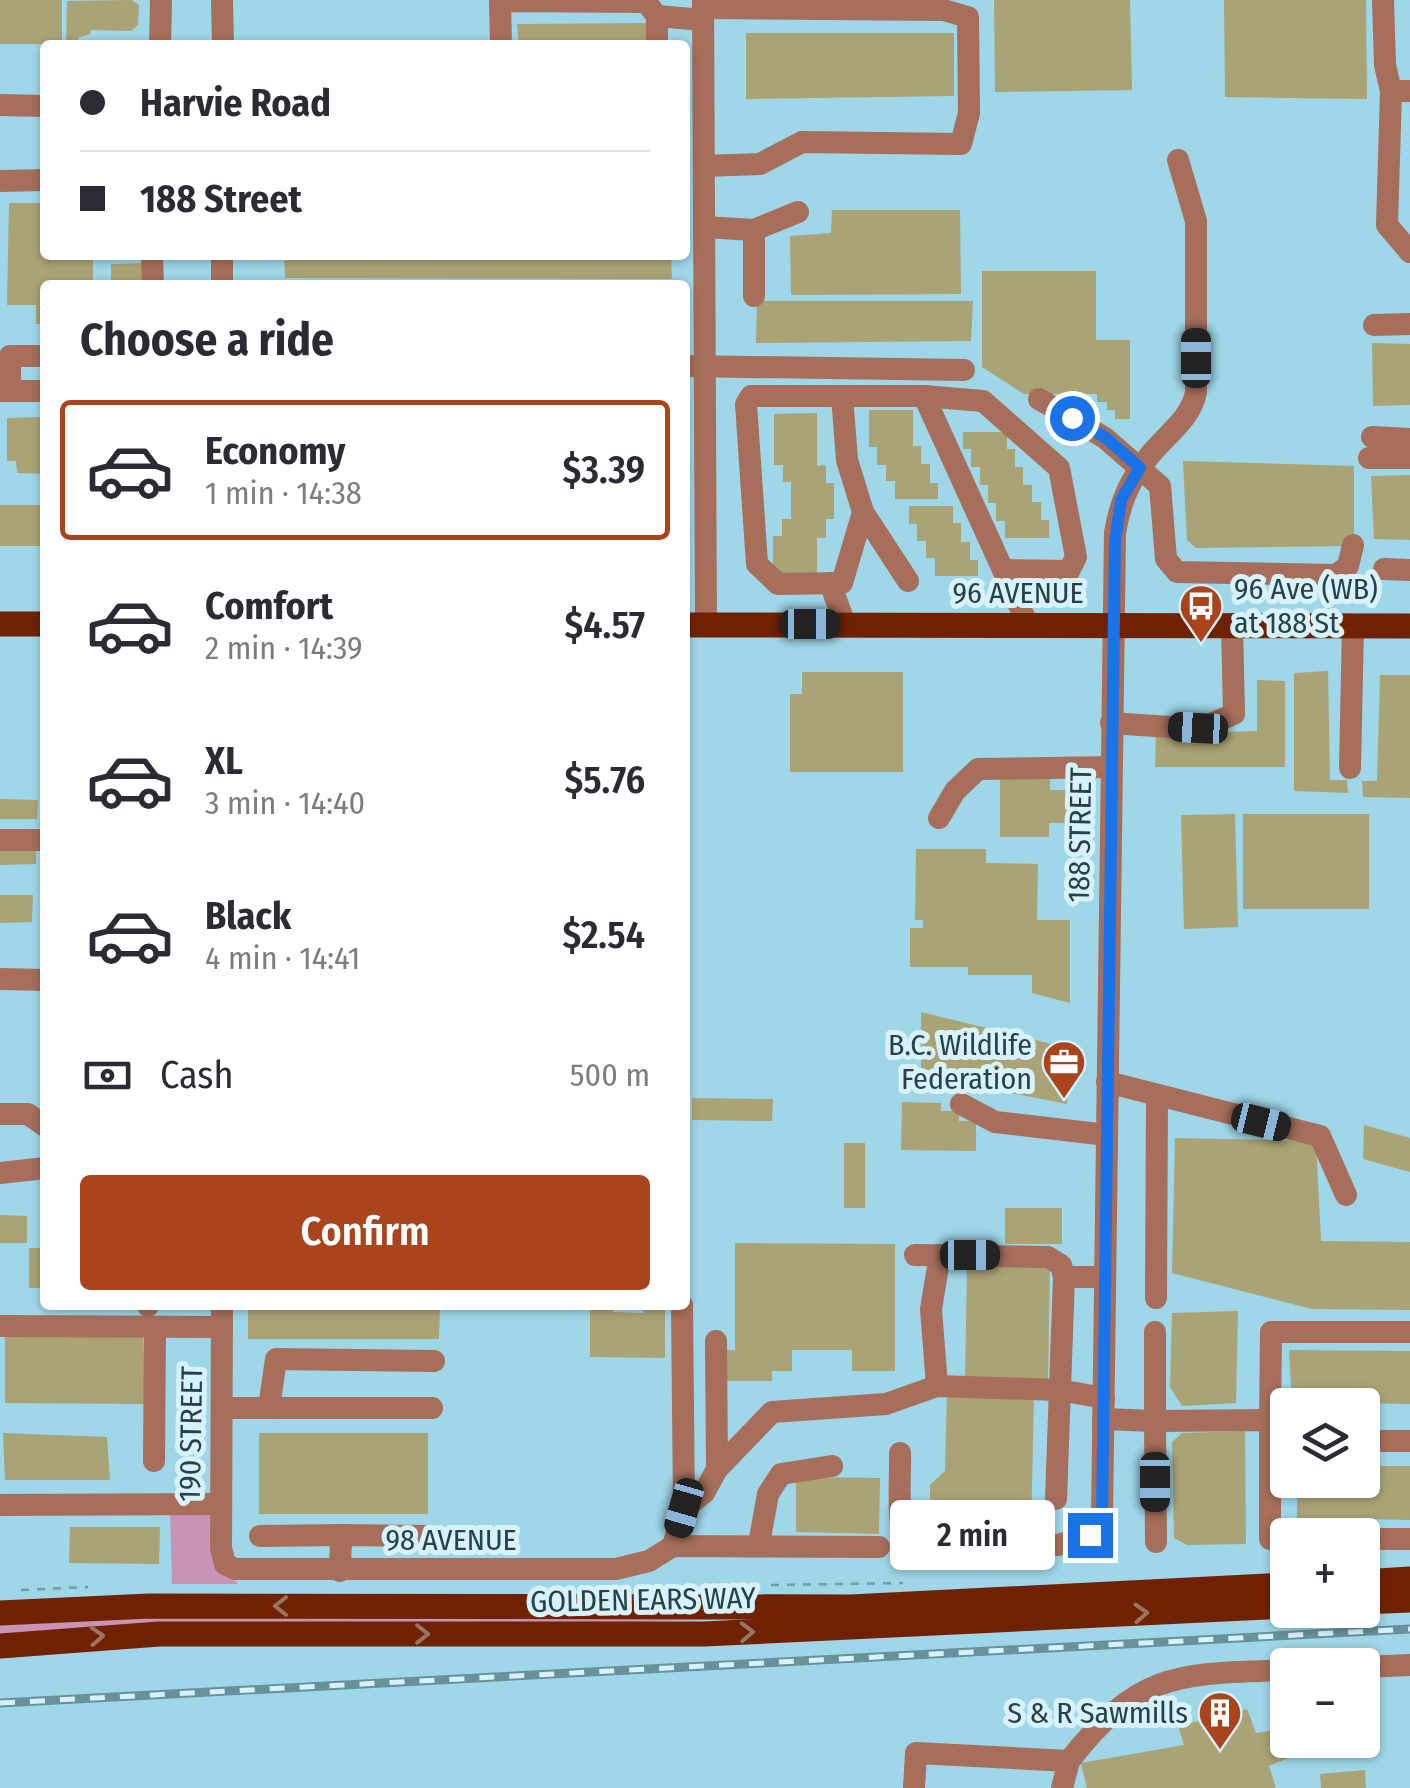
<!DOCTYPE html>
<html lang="en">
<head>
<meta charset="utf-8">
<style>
  body { margin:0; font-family:"Fira Sans Condensed",sans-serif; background:#f7f7f7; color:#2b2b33; height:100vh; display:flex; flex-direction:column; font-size:38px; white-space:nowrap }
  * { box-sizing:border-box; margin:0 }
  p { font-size:32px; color:#7c7c81 }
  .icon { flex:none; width:55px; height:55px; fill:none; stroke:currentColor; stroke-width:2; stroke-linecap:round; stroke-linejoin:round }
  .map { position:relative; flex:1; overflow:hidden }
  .panel { position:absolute; left:40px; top:280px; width:650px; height:1030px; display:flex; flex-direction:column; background:#fff; border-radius:10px; box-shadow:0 2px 8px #0004 }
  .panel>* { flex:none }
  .banner { position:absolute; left:40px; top:40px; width:650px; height:220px; border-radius:10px; box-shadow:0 2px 8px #0004; display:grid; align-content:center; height:220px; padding:0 40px; background:#fff }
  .tools { position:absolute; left:1270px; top:1388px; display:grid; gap:20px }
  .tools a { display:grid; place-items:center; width:110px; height:110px; border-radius:10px; background:#fff; box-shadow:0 2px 8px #0004; font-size:50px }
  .end { position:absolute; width:45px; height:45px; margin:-22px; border:12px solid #1a73e8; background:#fff; box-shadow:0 0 0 5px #fff }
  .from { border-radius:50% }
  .bubble { position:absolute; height:70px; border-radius:10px; background:#fff; box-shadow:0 2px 8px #0004; font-size:32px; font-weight:600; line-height:70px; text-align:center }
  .car { position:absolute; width:30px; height:60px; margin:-30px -15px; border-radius:12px; box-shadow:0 0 8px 2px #0007; background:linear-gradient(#222 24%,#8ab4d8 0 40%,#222 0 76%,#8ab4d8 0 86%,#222 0) }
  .banner b { display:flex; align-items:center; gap:35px; height:95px; font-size:38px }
  .banner b+b { border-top:2px solid #e1e1e2 }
  .banner i { width:25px; height:25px; background:#2b2b33 }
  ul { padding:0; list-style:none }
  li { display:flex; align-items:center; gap:30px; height:140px; margin:0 20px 15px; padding:0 20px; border:5px solid transparent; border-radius:10px }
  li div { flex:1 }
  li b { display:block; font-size:38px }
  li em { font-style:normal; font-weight:600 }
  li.active { border-color:#aa441c }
  li>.icon { width:90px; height:90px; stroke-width:1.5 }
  h2 { padding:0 40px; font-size:45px; line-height:120px }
  .pay { display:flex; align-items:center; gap:25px; height:110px; padding:0 40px; font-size:38px }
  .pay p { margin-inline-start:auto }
  .cta { display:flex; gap:20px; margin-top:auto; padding:20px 40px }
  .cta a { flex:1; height:115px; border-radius:10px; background:#aa441c; color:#fff; font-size:40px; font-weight:600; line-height:115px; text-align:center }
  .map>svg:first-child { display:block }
  .green { fill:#c893b5 }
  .building { fill:#aaa376 }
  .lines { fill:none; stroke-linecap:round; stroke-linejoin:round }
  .path { stroke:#719ba9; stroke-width:2.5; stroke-dasharray:8 8; stroke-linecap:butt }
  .minor { stroke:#a66e5b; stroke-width:22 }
  .major { stroke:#702200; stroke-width:25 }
  .rail-casing { stroke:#68909d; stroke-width:9 }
  .rail { stroke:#d7f2fb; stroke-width:5; stroke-dasharray:15; stroke-linecap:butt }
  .oneway { stroke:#997564 }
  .route { stroke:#1a73e8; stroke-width:12 }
  .labels { text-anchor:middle; stroke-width:10; stroke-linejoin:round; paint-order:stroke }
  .poi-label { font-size:30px; fill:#294047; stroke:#d7f2fb; text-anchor:end }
  .street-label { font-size:30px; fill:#294047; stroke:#d7f2fb }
</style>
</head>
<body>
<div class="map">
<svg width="1410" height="1788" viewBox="0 0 1410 1788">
  <rect width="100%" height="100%" fill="#9fd6e8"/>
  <g class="green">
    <path d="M170,1511L210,1515L212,1556L238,1584H172Z"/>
    <path d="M113,1617L783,1618L0,1638V1624Z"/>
  </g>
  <g class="building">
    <rect x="0" y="0" width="62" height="44"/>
    <path d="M132,0L139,5L138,25L131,31L91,30L90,34L78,38V45H66L67,1Z"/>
    <path d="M994,0H1130L1132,90L995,92Z"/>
    <path d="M1224,0H1366L1367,99L1225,97Z"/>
    <path d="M651,23V45H519L517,24Z"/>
    <path d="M746,33H954V96L746,99Z"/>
    <path d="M9,203H45V255H93V285H45V324H36V305H7Z"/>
    <path d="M832,210H960L961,294L791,295L790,236L831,233Z"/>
    <path d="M284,255H671L672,279L285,278Z"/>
    <path d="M151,263V285H111V264Z"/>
    <path d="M982,271H1096V340H1130V419H1115V410H1107V402H1097V394H1024L982,367Z"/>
    <path d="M757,301H973L971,341L756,343Z"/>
    <path d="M1372,343L1410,344V405L1373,406Z"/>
    <path d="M869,410H913V446H921V464H930V483H938V499H895V481H886V465H877V447H869Z"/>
    <path d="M817,413V466L826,465V483H834V519H826V538H817V574H773V536H782V519H791V482H783V465H774V414Z"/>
    <path d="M45,417V474L17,473L16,461H7V418Z"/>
    <path d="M963,432H1007V449H1015V467H1023V485H1032V502H1041V520H1049V538H1005V521H996V503H988V485H980V467H971V449H963Z"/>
    <path d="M1183,461L1354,466V538L1347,546L1196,548L1187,540Z"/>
    <path d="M1410,475V540L1374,539L1371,476Z"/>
    <rect x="0" y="505" width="45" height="41"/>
    <path d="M909,506H953V523H961V542H970V560H978V576H935V558H926V541H917V524H909Z"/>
    <path d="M1328,671L1330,780H1347L1348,793L1294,791V673Z"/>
    <path d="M802,672H903V772H790V694H802Z"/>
    <path d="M1380,675H1410V798L1363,797L1362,781H1377Z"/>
    <path d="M1257,680L1285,681V767H1155L1156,734L1257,731Z"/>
    <path d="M1000,773H1050V790H1071V823H1049V837H1000Z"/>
    <path d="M0,799L38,800L37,819H0Z"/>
    <path d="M1235,814L1238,927L1184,929L1181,815Z"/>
    <rect x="1243" y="814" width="126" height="95"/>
    <path d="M36,847V864L0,865V848Z"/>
    <path d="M916,849H986V863L1038,864L1037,920H1070V1003L1032,993V975H968V967H910V928H923V920H915Z"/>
    <path d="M0,895H33L32,922L0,923Z"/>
    <path d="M921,1012L1068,1048L1067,1104L975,1086L976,1082H958L957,1077H939V1070H921Z"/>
    <path d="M692,1098L773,1099L772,1121L692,1120Z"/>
    <path d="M902,1102L941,1103V1111H959V1121H976V1151L901,1150Z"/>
    <path d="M1364,1125L1410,1138V1172L1363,1159Z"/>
    <path d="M1175,1138L1316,1141L1321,1241L1410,1242V1310L1312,1309L1172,1273Z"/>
    <rect x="844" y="1143" width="21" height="65"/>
    <rect x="1005" y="1208" width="57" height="36"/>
    <path d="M0,1215L27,1216V1243H0Z"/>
    <path d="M735,1243L895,1244V1371H852V1350H792V1371H772V1381H727V1350H735Z"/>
    <rect x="29" y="1248" width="16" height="40"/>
    <path d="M967,1265L1050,1266L1048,1384L965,1383Z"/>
    <path d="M248,1305H440L439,1339H248Z"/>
    <path d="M590,1305H613V1312L643,1313V1305H665V1358L590,1357Z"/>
    <path d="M1238,1311L1236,1403L1182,1406L1170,1387L1172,1313Z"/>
    <path d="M5,1336H143L146,1404L5,1403Z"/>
    <path d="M1289,1350L1410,1351V1404L1292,1402Z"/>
    <path d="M947,1391L1034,1395L1031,1531L981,1532V1542L930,1541V1485L945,1471Z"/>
    <path d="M1245,1431L1246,1544L1187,1545L1174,1538L1172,1442L1182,1433Z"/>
    <path d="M3,1433L107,1437L110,1480H5Z"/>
    <rect x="259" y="1433" width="169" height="81"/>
    <path d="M1362,1466H1410V1520L1360,1519L1362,1530L1297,1528V1480H1362Z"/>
    <path d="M796,1477L880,1478L879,1534L796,1532Z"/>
    <path d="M70,1527H160L159,1564L69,1563Z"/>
    <path d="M1247,1709L1256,1733L1282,1729L1291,1757L1269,1766L1276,1788H1087L1081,1763L1184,1745L1178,1726Z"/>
    <path d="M1365,1770L1366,1788H1321L1320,1774Z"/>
  </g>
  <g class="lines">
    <g class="path">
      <path d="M771,1585L903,1583"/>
      <path d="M21,1590L88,1587"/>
    </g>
    <g class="minor">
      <path d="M222,0L223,45"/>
      <path d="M703,0L706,625"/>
      <path d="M1383,0L1385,65L1391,91H1410"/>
      <path d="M703,8L943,10L968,17L969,113L961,144L802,142L760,164L704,166"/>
      <path d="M160,45L161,0"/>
      <path d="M501,45L500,1L646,2L657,16L703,20"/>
      <path d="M657,45V16"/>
      <path d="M1391,91L1387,225L1410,252"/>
      <path d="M0,105L45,106"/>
      <path d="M0,181L45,180"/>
      <path d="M704,227L754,230L798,212"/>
      <path d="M754,230V296"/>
      <path d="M152,255L153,285"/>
      <path d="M222,285V255"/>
      <path d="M1374,325L1410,324"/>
      <path d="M685,366L964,370"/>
      <path d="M0,391H45"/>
      <path d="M10,391V356H45"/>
      <path d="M842,396L847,460L863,512L842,583L778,584L757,564L746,404L751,396H924L1028,625"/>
      <path d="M924,396L983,401L1059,468L1076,557L1069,571L1003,570"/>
      <path d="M1039,399L1105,438L1160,486L1166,559L1177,572L1336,575L1348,566L1353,545"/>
      <path d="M1372,437L1410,439"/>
      <path d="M1369,458H1410"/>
      <path d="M863,512L908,581"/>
      <path d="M1384,569L1410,570"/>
      <path d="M830,583L845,624"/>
      <path d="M1111,723L1199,729L1234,714L1232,624"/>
      <path d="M1350,768L1353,626"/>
      <path d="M939,818L955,791L978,769L1111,767"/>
      <path d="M0,840H45"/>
      <path d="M0,979L45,980"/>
      <path d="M1107,1082L1320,1136L1346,1195"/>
      <path d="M961,1104L995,1122L1107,1135"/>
      <path d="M0,1114H28L45,1126"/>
      <path d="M0,1173L45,1168"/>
      <path d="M915,1255L1048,1257L1061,1265L1064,1277"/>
      <path d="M1156,1298L1157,1097"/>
      <path d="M148,1305V1306"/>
      <path d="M222,1305L221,1548L225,1564L235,1569H616L649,1561L673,1546L879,1547"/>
      <path d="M682,1305L684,1508"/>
      <path d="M0,1326L222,1327"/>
      <path d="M1155,1332V1421L1270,1420V1539H1288"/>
      <path d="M716,1341L717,1469"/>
      <path d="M937,1386L931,1309L940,1255"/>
      <path d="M222,1408H432"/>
      <path d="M269,1408L276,1359L434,1361"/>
      <path d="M1103,1419L1155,1421L1156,1542"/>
      <path d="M1270,1420L1271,1332H1410"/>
      <path d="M1362,1441H1410"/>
      <path d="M900,1453C901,1474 895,1533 909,1547L1058,1545L1090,1535L1102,1518L1115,533C1120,502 1130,479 1150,455C1167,434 1191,419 1196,392V221L1178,160"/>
      <path d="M154,1461L155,1327"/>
      <path d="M1056,1499L1064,1277H1105"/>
      <path d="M0,1505L220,1504"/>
      <path d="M260,1536L341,1535"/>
      <path d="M1362,1539H1410"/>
      <path d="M759,1544L768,1494L781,1474L832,1466"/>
      <path d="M673,1546L684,1508L704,1493L717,1469L772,1412L886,1404L937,1386L1059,1390L1104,1398"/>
      <path d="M340,1571L341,1535L426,1536"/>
      <path d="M1362,1667L1410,1665"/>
      <path d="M1069,1761C1140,1670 1180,1674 1288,1670"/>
      <path d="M914,1788L916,1753L1069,1761L1062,1788"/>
    </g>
    <g class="major">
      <path d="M0,624H45"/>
      <path d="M685,625L1410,626"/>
      <path d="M1362,1582L1410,1579"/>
      <path d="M1362,1602L1410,1600"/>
      <path d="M0,1613L149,1606L851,1607L1288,1585"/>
      <path d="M0,1646L159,1634H704L1288,1606"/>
    </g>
    <g class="rail-casing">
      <path id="rail" d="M0,1703L1410,1629"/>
    </g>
    <use href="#rail" class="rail"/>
  </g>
  <defs><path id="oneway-chevron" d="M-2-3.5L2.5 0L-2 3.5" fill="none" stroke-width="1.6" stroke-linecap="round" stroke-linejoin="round" transform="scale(2.5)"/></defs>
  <g class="oneway">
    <use href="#oneway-chevron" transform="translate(281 1606) rotate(-180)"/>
    <use href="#oneway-chevron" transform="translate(1141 1613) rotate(-3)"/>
    <use href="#oneway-chevron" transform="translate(747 1632) rotate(-2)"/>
    <use href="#oneway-chevron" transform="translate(422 1634)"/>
    <use href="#oneway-chevron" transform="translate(97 1636) rotate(-3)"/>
  </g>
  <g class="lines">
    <path class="route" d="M1072,418L1106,438L1140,468L1121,500L1115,542L1102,1518L1090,1535"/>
  </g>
  <defs>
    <g id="bus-pin" transform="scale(2.25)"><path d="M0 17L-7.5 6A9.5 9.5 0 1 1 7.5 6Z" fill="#aa441c" stroke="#d7f2fb"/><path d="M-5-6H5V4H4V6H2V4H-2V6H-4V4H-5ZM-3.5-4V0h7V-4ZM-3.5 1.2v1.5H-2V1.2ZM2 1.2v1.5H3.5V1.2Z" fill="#fff"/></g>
    <g id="office-pin" transform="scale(2.25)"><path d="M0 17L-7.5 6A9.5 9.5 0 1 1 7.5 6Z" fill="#aa441c" stroke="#d7f2fb"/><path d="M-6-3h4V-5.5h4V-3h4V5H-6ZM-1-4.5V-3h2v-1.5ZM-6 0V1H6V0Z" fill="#fff"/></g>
    <g id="building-pin" transform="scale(2.25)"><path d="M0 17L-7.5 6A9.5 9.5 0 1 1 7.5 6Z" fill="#aa441c" stroke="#d7f2fb"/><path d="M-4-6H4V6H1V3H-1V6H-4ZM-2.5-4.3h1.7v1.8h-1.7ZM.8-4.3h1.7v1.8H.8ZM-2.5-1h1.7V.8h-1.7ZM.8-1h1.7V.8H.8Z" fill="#fff"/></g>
  </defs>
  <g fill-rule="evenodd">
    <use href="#bus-pin" x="1201" y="606"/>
    <use href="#office-pin" x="1064" y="1062"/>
    <use href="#building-pin" x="1220" y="1713"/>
  </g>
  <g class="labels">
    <g class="poi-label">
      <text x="1234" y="599" text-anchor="start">96 Ave (WB)<tspan x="1234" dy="34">at 188 St</tspan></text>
      <text x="1032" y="1055">B.C. Wildlife<tspan x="1032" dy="34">Federation</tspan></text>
      <text x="1188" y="1723">S &amp; R Sawmills</text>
    </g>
    <g class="street-label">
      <text x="1018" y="603">96 AVENUE</text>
      <text transform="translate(1080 835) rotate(-89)" y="10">188 STREET</text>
      <text transform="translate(191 1434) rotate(-89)" y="10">190 STREET</text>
      <text x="451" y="1550">98 AVENUE</text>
      <text transform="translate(643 1600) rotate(-1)" y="10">GOLDEN EARS WAY</text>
    </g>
  </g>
</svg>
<div class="tools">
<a><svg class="icon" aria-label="layers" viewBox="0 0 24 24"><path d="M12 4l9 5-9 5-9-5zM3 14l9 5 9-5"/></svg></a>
<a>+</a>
<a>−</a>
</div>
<i class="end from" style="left:1072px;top:418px"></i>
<i class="end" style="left:1090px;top:1535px"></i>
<div class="bubble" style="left:890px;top:1500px;width:165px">2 min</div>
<i class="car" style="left:1196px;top:358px;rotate:0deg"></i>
<i class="car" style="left:810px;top:624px;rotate:90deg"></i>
<i class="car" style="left:1198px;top:728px;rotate:273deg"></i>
<i class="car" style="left:1261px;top:1122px;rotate:104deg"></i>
<i class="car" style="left:970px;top:1255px;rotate:90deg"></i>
<i class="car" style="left:1155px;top:1482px;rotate:180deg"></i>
<i class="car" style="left:684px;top:1508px;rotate:196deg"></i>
<div class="banner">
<b><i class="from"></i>Harvie Road</b>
<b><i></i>188 Street</b>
</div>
<section class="panel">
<h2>Choose a ride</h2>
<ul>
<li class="active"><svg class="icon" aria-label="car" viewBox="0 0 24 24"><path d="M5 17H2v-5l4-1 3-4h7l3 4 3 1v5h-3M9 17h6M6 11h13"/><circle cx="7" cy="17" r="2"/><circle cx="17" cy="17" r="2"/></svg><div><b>Economy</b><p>1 min · 14:38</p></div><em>$3.39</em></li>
<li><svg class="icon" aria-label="car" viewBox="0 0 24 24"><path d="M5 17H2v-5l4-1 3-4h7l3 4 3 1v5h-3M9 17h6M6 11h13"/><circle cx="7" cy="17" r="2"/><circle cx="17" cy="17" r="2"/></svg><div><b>Comfort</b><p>2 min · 14:39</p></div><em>$4.57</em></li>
<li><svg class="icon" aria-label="car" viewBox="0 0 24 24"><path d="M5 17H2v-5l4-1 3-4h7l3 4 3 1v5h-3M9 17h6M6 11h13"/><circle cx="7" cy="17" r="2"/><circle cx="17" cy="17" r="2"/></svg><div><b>XL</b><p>3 min · 14:40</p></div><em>$5.76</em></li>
<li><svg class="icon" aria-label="car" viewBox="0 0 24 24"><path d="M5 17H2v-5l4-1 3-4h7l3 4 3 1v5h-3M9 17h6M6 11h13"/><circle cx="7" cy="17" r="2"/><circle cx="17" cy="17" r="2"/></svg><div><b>Black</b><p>4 min · 14:41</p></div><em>$2.54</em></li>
</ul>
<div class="pay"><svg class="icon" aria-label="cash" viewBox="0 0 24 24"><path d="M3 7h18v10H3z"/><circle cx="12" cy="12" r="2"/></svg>Cash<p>500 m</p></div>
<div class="cta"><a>Confirm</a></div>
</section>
</div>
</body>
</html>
